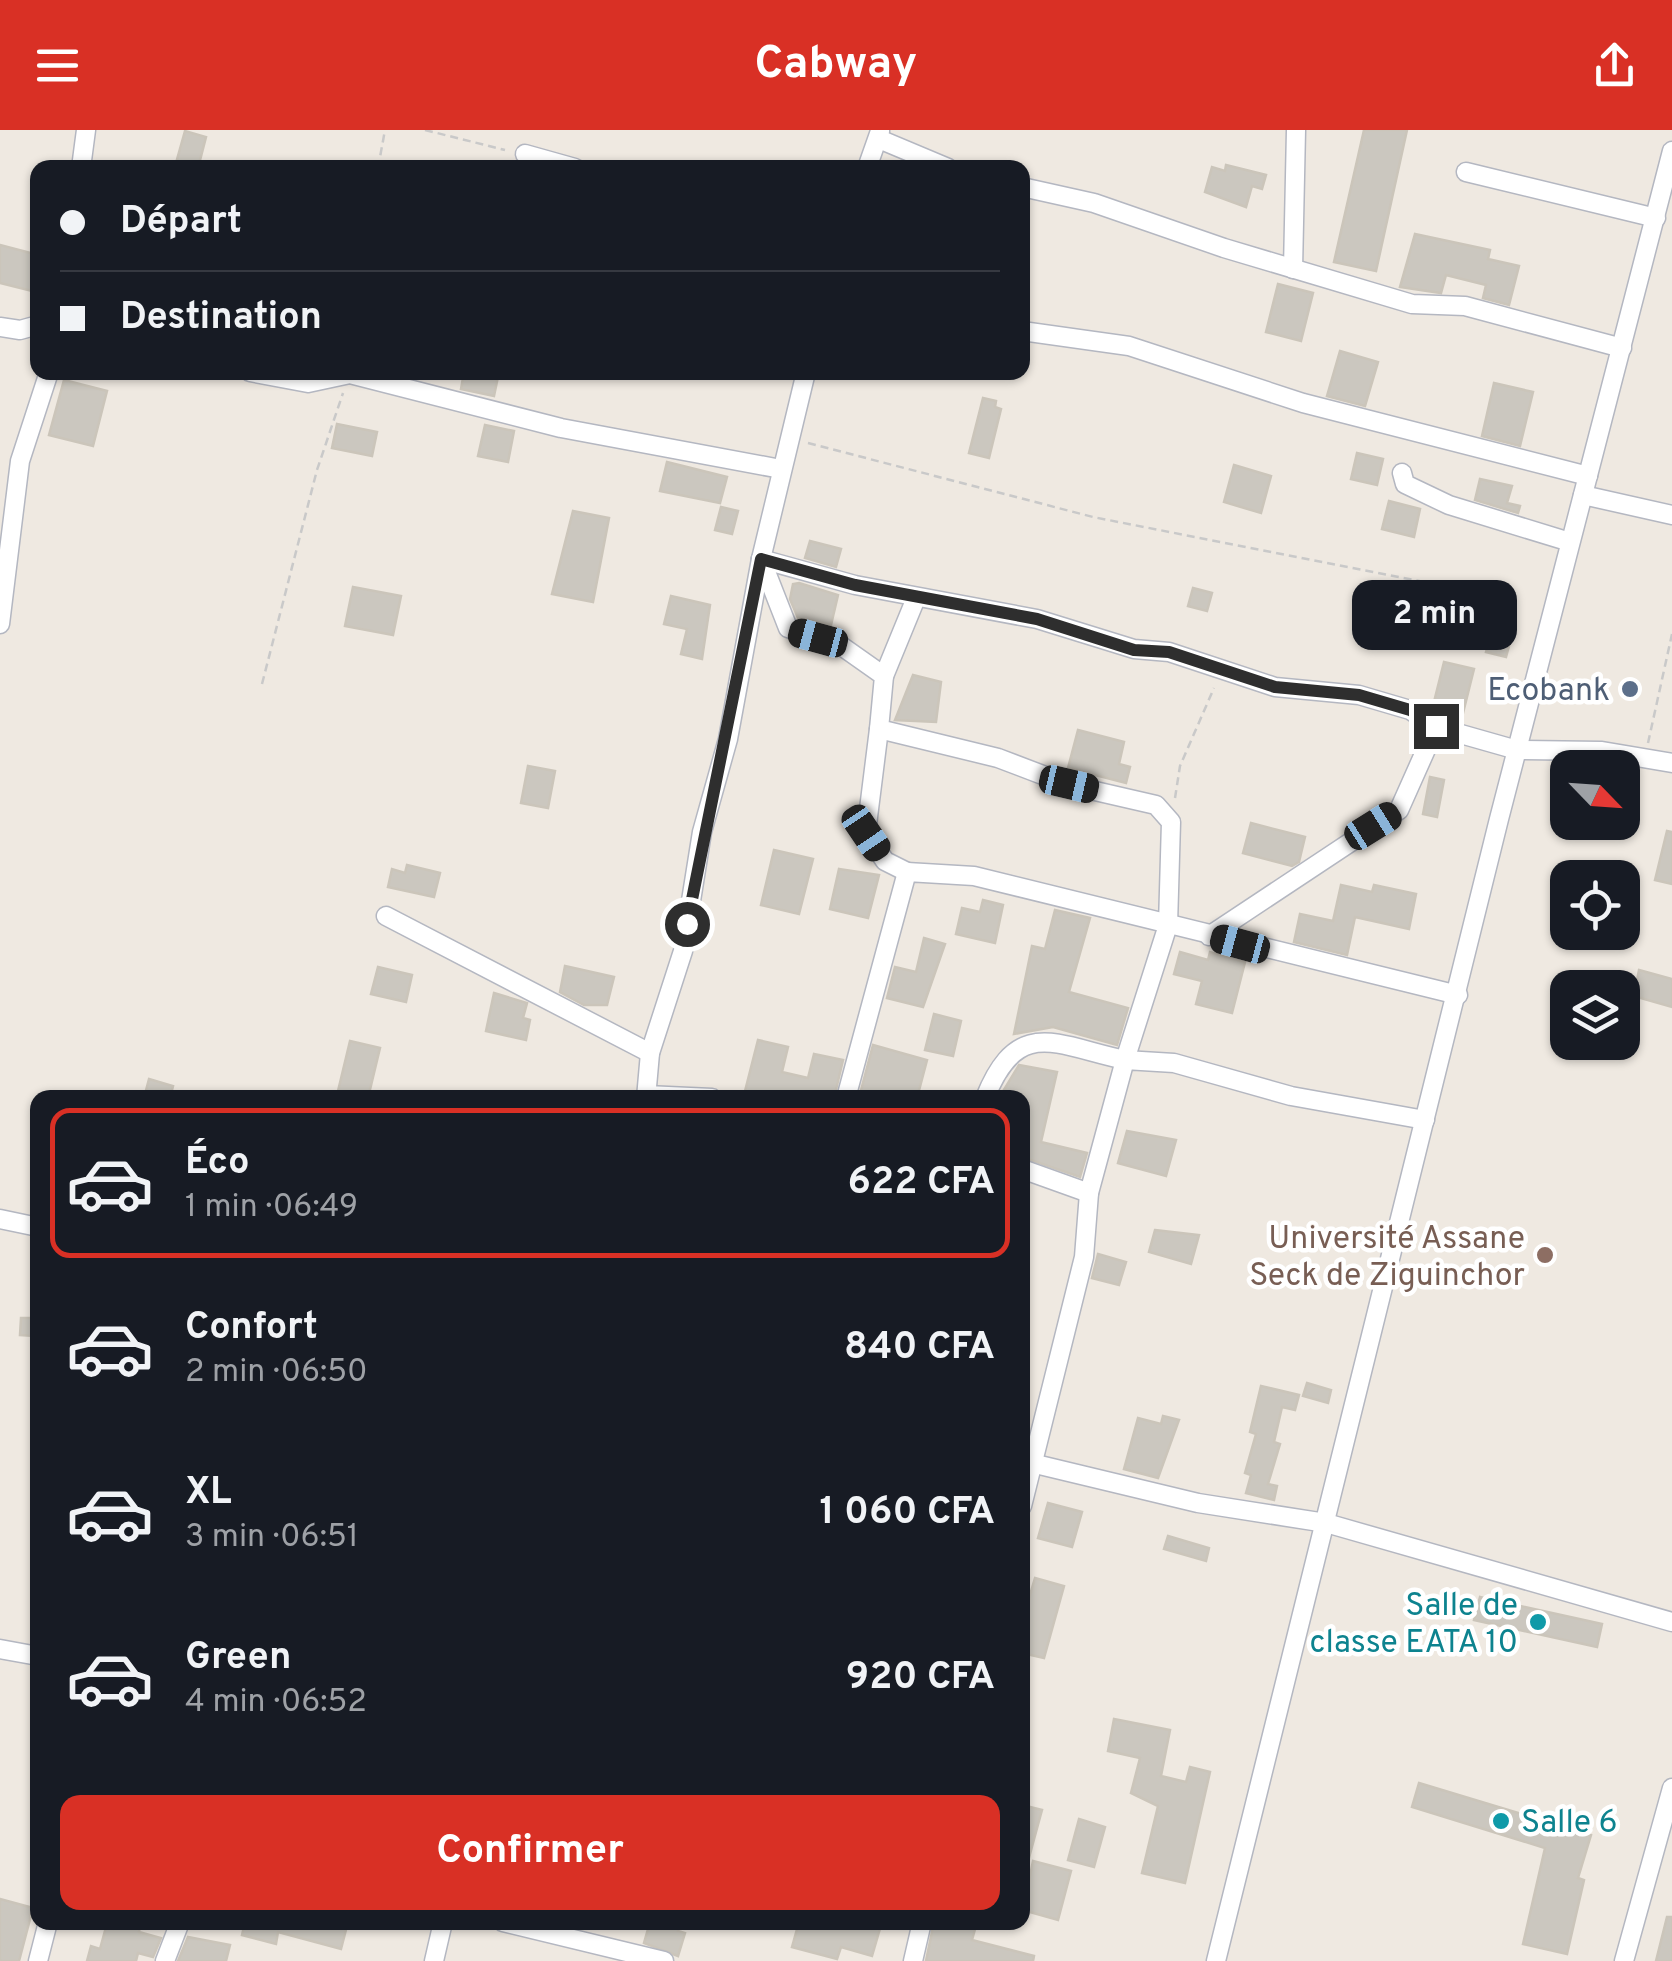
<!DOCTYPE html>
<html lang="fr">
<head>
<meta charset="utf-8">
<style>
  body { margin:0; font-family:Overpass,sans-serif; background:#242831; color:#f1f3f6; height:100vh; display:flex; flex-direction:column; font-size:38px; white-space:nowrap }
  * { box-sizing:border-box; margin:0 }
  p { font-size:32px; color:#9ea1a6 }
  .icon { flex:none; width:55px; height:55px; fill:none; stroke:currentColor; stroke-width:2; stroke-linecap:round; stroke-linejoin:round }
  .map { position:relative; flex:1; overflow:hidden }
  .drawer { position:absolute; left:30px; top:960px; width:1000px; height:840px; display:flex; flex-direction:column; background:#171b24; border-radius:20px; box-shadow:0 2px 8px #0004 }
  .drawer>* { flex:none }
  .top-card { position:absolute; left:30px; top:30px; width:1000px; height:220px; border-radius:20px; box-shadow:0 2px 8px #0004; display:grid; align-content:center; height:220px; padding:0 30px; background:#171b24 }
  .needle { width:65px; rotate:115deg }
  .tools { position:absolute; left:1550px; top:620px; display:grid; gap:20px }
  .tools a { display:grid; place-items:center; width:90px; height:90px; border-radius:20px; background:#171b24; box-shadow:0 2px 8px #0004; font-size:50px }
  .end { position:absolute; width:45px; height:45px; margin:-22px; border:12px solid #2e2e2e; background:#fff; box-shadow:0 0 0 5px #fff }
  .from { border-radius:50% }
  .bubble { position:absolute; height:70px; border-radius:20px; background:#171b24; box-shadow:0 2px 8px #0004; font-size:32px; font-weight:700; line-height:70px; text-align:center }
  .car { position:absolute; width:30px; height:60px; margin:-30px -15px; border-radius:12px; box-shadow:0 0 8px 2px #0007; background:linear-gradient(#222 24%,#8ab4d8 0 40%,#222 0 76%,#8ab4d8 0 86%,#222 0) }
  .top-card b { display:flex; align-items:center; gap:35px; height:95px; font-size:38px }
  .top-card b+b { border-top:2px solid #363941 }
  .top-card i { width:25px; height:25px; background:#f1f3f6 }
  ul { padding:18px 0 0; list-style:none }
  li { display:flex; align-items:center; gap:30px; height:150px; margin:0 20px 15px; padding:0 10px; border:5px solid transparent; border-radius:20px }
  li div { flex:1 }
  li b { display:block; font-size:38px }
  li em { font-style:normal; font-weight:700 }
  li.current { border-color:#d93025 }
  li>.icon { width:90px; height:90px; stroke-width:1.5 }
  .cta { display:flex; gap:20px; margin-top:auto; padding:20px 30px }
  .cta a { flex:1; height:115px; border-radius:20px; background:#d93025; color:#fff; font-size:40px; font-weight:700; line-height:115px; text-align:center }
  header { display:flex; justify-content:space-between; align-items:center; height:130px; padding:0 30px; background:#d93025; color:#fff; font-size:45px; font-weight:700 }
  .map>svg:first-child { display:block }
  .building { fill:#cbc7bf; stroke:#cbc5ba; stroke-width:2.5 }
  .lines { fill:none; stroke-linecap:round; stroke-linejoin:round }
  .minor-casing { stroke:#b4b7c1; stroke-width:21 }
  .path { stroke:#c9c9c9; stroke-width:2.5; stroke-dasharray:8 5; stroke-linecap:butt }
  .minor { stroke:#fff; stroke-width:18 }
  .route { stroke:#2e2e2e; stroke-width:12 }
  .service-dot { fill:#5c6f8a; stroke:#fff; stroke-width:4 }
  .education-dot { fill:#8d6e63; stroke:#fff; stroke-width:4 }
  .culture-dot { fill:#0f9aa8; stroke:#fff; stroke-width:4 }
  .labels { text-anchor:middle; stroke-width:9; stroke-linejoin:round; paint-order:stroke }
  .service-label { font-size:32px; fill:#4e5e75; stroke:#fff; text-anchor:end }
  .education-label { font-size:32px; fill:#785e54; stroke:#fff; text-anchor:end }
  .culture-label { font-size:32px; fill:#0d838f; stroke:#fff; text-anchor:end }
</style>
</head>
<body>
<header><svg class="icon" aria-label="menu" viewBox="0 0 24 24"><path d="M4 6h16M4 12h16M4 18h16"/></svg>Cabway<svg class="icon" aria-label="share" viewBox="0 0 24 24"><path d="M12 15V3M7 8l5-5 5 5M5 13v7h14v-7"/></svg></header>
<div class="map">
<svg width="1672" height="1831" viewBox="0 0 1672 1831">
  <rect width="100%" height="100%" fill="#efe9e1"/>
  <g class="building">
    <path d="M1364,0H1407L1376,141L1334,132Z"/>
    <path d="M185,1L206,7L198,38L176,33Z"/>
    <path d="M1226,35L1266,45L1262,59L1252,56L1246,77L1205,62L1212,37L1225,41Z"/>
    <path d="M1415,104L1490,120L1488,129L1519,136L1509,175L1483,168L1486,155L1446,145L1441,163L1400,157Z"/>
    <path d="M0,115L38,125L32,161L0,153Z"/>
    <path d="M1278,154L1313,163L1301,211L1266,202Z"/>
    <path d="M1340,221L1378,232L1365,276L1327,266Z"/>
    <path d="M464,242H499L494,266L461,259Z"/>
    <path d="M64,250L107,261L93,316L49,305Z"/>
    <path d="M1494,253L1533,262L1520,316L1482,306Z"/>
    <path d="M983,268L996,271L995,277L1001,279L989,328L969,323Z"/>
    <path d="M337,294L377,302L372,326L332,318Z"/>
    <path d="M485,295L514,301L508,332L478,326Z"/>
    <path d="M1357,323L1383,329L1377,355L1351,349Z"/>
    <path d="M667,332L727,347L720,373L660,361Z"/>
    <path d="M1234,335L1271,346L1261,383L1224,372Z"/>
    <path d="M1480,349L1512,356L1507,373L1520,376L1518,383L1475,370Z"/>
    <path d="M1389,371L1420,379L1414,407L1382,399Z"/>
    <path d="M721,377L738,381L732,404L715,400Z"/>
    <path d="M573,381L609,388L593,472L552,464Z"/>
    <path d="M810,411L841,419L836,437L805,428Z"/>
    <path d="M799,453L838,465L831,495L798,488L790,469L793,454Z"/>
    <path d="M353,457L401,466L393,505L345,496Z"/>
    <path d="M1193,458L1212,463L1207,481L1188,476Z"/>
    <path d="M671,466L710,475L702,529L681,524L687,499L664,494Z"/>
    <path d="M1492,500L1512,505L1506,527L1486,522Z"/>
    <path d="M1444,532L1474,539L1461,591L1432,580Z"/>
    <path d="M913,545L941,552L936,592L895,590Z"/>
    <path d="M1078,600L1124,612L1119,634L1130,637L1126,653L1068,638Z"/>
    <path d="M528,636L555,641L548,678L521,673Z"/>
    <path d="M1430,647L1444,650L1437,687L1423,684Z"/>
    <path d="M1251,693L1305,707L1299,732L1292,736L1243,723Z"/>
    <path d="M1667,701L1672,702V754L1655,750Z"/>
    <path d="M774,720L813,729L799,784L761,775Z"/>
    <path d="M407,735L440,743L434,767L388,757L392,739L405,743Z"/>
    <path d="M839,739L879,745L868,788L830,779Z"/>
    <path d="M1341,755L1372,762L1374,755L1416,764L1409,799L1355,787L1347,825L1294,812L1300,784L1333,791Z"/>
    <path d="M983,770L1003,775L995,813L956,804L962,778L980,782Z"/>
    <path d="M1055,780L1090,788L1069,862L1128,878L1117,915L1053,897L1014,904L1032,816L1045,819Z"/>
    <path d="M924,808L945,814L923,877L887,868L895,837L916,842Z"/>
    <path d="M1180,822L1208,830L1210,822L1245,832L1232,883L1196,874L1202,851L1174,844Z"/>
    <path d="M565,836L614,847L607,875H584L560,862Z"/>
    <path d="M378,837L412,845L406,872L371,864Z"/>
    <path d="M1639,840L1672,849V877L1634,866Z"/>
    <path d="M494,863L527,873L523,888L530,890L526,910L486,901Z"/>
    <path d="M934,884L961,891L953,926L925,920Z"/>
    <path d="M758,910L788,917L782,942L808,948L814,924L843,930L834,968L744,965Z"/>
    <path d="M350,911L380,918L368,968L338,961Z"/>
    <path d="M873,915L927,930L917,968H859Z"/>
    <path d="M1019,935L1057,942L1041,1012L1087,1023L1080,1047L1022,1027V968H999Z"/>
    <path d="M149,949L173,956L170,968H144Z"/>
    <path d="M1127,1001L1176,1010L1166,1046L1118,1033Z"/>
    <path d="M1155,1100L1199,1105L1191,1134L1149,1122Z"/>
    <path d="M1098,1124L1126,1132L1119,1155L1092,1148Z"/>
    <path d="M21,1188H35L34,1206L20,1205Z"/>
    <path d="M1307,1253L1331,1260L1328,1273L1303,1266Z"/>
    <path d="M1261,1256L1299,1265L1295,1280L1282,1277L1274,1312L1280,1314L1268,1354L1277,1356L1274,1370L1246,1363L1251,1345L1245,1343L1256,1304L1250,1302Z"/>
    <path d="M1163,1286L1179,1290L1158,1348L1124,1339L1138,1288L1161,1294Z"/>
    <path d="M1048,1373L1082,1382L1072,1417L1038,1408Z"/>
    <path d="M1168,1406L1209,1418L1206,1431L1164,1419Z"/>
    <path d="M1035,1448L1064,1456L1044,1528L1022,1523V1492Z"/>
    <path d="M1480,1467L1602,1494L1597,1517L1474,1490Z"/>
    <path d="M1114,1589L1170,1600L1161,1646L1186,1652L1190,1637L1210,1642L1185,1753L1142,1743L1158,1676L1131,1663L1140,1628L1108,1621Z"/>
    <path d="M1419,1653L1591,1705L1578,1748L1584,1750L1567,1824L1523,1814L1545,1718L1412,1677Z"/>
    <path d="M1022,1675L1042,1680L1027,1735H1022Z"/>
    <path d="M1079,1689L1105,1697L1094,1737L1068,1730Z"/>
    <path d="M1033,1731L1071,1741L1058,1790L1023,1780Z"/>
    <path d="M0,1769L33,1778L19,1831H0Z"/>
    <path d="M1667,1787H1672V1831H1656Z"/>
    <path d="M114,1792H131L140,1796L139,1802L161,1808L153,1827L138,1823L136,1831H87L91,1816L100,1819L106,1797L113,1799Z"/>
    <path d="M245,1792H348L341,1819L278,1802L276,1814L242,1805Z"/>
    <path d="M650,1792H681L678,1801L685,1803L678,1826L644,1813Z"/>
    <path d="M799,1792H871L881,1795L872,1826L841,1817L837,1829L792,1817Z"/>
    <path d="M934,1792H977L972,1810L1034,1826L1033,1831H926Z"/>
    <path d="M188,1807L230,1815L226,1831H178Z"/>
  </g>
  <g class="lines">
    <g class="minor-casing">
      <g id="minor">
        <path d="M879,9L948,38"/>
        <path d="M525,24L575,38"/>
        <path d="M81,38L86,0"/>
        <path d="M867,38L880,1"/>
        <path d="M1466,42L1656,88"/>
        <path d="M1022,57L1094,73L1224,118L1412,174L1465,176L1622,218"/>
        <path d="M1293,139L1296,0"/>
        <path d="M0,197L20,200L38,195"/>
        <path d="M1022,201L1129,216L1303,273L1588,346"/>
        <path d="M250,242L308,253L350,244L561,298L781,339"/>
        <path d="M1402,343L1405,354L1449,375L1570,412"/>
        <path d="M1583,365L1672,385"/>
        <path d="M761,429L788,498L840,515L884,546L879,599L998,628L1069,655L1156,675L1171,692L1168,795L1125,930C1055,915 1018,886 985,968"/>
        <path d="M761,429L855,455L1037,489L1134,519L1169,522L1275,557L1359,565L1410,580L1436,597L1517,620L1602,621L1672,633"/>
        <path d="M0,494L20,331L49,242"/>
        <path d="M884,546L916,468"/>
        <path d="M879,599L866,703L885,731L907,742"/>
        <path d="M386,786L650,923"/>
        <path d="M1209,806L1399,680L1436,597"/>
        <path d="M646,965L712,968"/>
        <path d="M646,968L650,923L683,821L702,702L728,609L761,429L806,242"/>
        <path d="M846,968L907,742L974,746L1458,865"/>
        <path d="M1022,1039L1089,1063"/>
        <path d="M0,1089L38,1097"/>
        <path d="M1023,1331L1198,1373L1326,1393L1672,1492"/>
        <path d="M1022,1376L1084,1127L1089,1063L1125,930L1174,933L1291,966L1425,990"/>
        <path d="M0,1519L38,1526"/>
        <path d="M503,1792L664,1831"/>
        <path d="M38,1831L48,1792"/>
        <path d="M165,1831L180,1792"/>
        <path d="M434,1831L443,1792"/>
        <path d="M913,1831L922,1792"/>
        <path d="M1216,1831L1499,689L1672,21"/>
        <path d="M1624,1831L1672,1658"/>
      </g>
    </g>
    <g class="path">
      <path d="M425,0L505,20"/>
      <path d="M378,38L385,0"/>
      <path d="M808,313L1093,387L1465,460"/>
      <path d="M262,554L317,340L343,263"/>
      <path d="M1648,613L1672,504"/>
      <path d="M1175,668L1180,636L1214,558"/>
    </g>
    <use href="#minor" class="minor"/>
  </g>
  <g class="lines">
    <path class="route" d="M687,794L761,429L855,455L1037,489L1134,520L1169,522L1275,557L1359,565L1410,580L1436,596"/>
  </g>
  <circle class="service-dot" cx="1630" cy="559" r="10"/>
  <circle class="education-dot" cx="1545" cy="1125" r="10"/>
  <g class="culture-dot">
    <circle cx="1538" cy="1492" r="10"/>
    <circle cx="1501" cy="1691" r="10"/>
  </g>
  <g class="labels">
    <g class="service-label">
      <text x="1610" y="570">Ecobank</text>
    </g>
    <g class="education-label">
      <text x="1525" y="1118">Université Assane<tspan x="1525" dy="37">Seck de Ziguinchor</tspan></text>
    </g>
    <g class="culture-label">
      <text x="1518" y="1485">Salle de<tspan x="1518" dy="37">classe EATA 10</tspan></text>
      <text x="1521" y="1702" text-anchor="start">Salle 6</text>
    </g>
  </g>
</svg>
<div class="tools">
<a><svg class="needle" viewBox="-14 -14 28 28"><path d="M0-13l5 13h-10z" fill="#e53935"/><path d="M0 13l5-13h-10z" fill="#9ea1a6"/></svg></a>
<a><svg class="icon" aria-label="locate" viewBox="0 0 24 24"><circle cx="12" cy="12" r="6"/><path d="M12 2v4M12 18v4M2 12h4M18 12h4"/></svg></a>
<a><svg class="icon" aria-label="layers" viewBox="0 0 24 24"><path d="M12 4l9 5-9 5-9-5zM3 14l9 5 9-5"/></svg></a>
</div>
<i class="end from" style="left:687px;top:794px"></i>
<i class="end" style="left:1436px;top:596px"></i>
<div class="bubble" style="left:1352px;top:450px;width:165px">2 min</div>
<i class="car" style="left:818px;top:508px;rotate:285deg"></i>
<i class="car" style="left:1069px;top:654px;rotate:103deg"></i>
<i class="car" style="left:1373px;top:696px;rotate:58deg"></i>
<i class="car" style="left:866px;top:703px;rotate:146deg"></i>
<i class="car" style="left:1240px;top:814px;rotate:285deg"></i>
<div class="top-card">
<b><i class="from"></i>Départ</b>
<b><i></i>Destination</b>
</div>
<section class="drawer">
<ul>
<li class="current"><svg class="icon" aria-label="car" viewBox="0 0 24 24"><path d="M5 17H2v-5l4-1 3-4h7l3 4 3 1v5h-3M9 17h6M6 11h13"/><circle cx="7" cy="17" r="2"/><circle cx="17" cy="17" r="2"/></svg><div><b>Éco</b><p>1 min · 06:49</p></div><em>622 CFA</em></li>
<li><svg class="icon" aria-label="car" viewBox="0 0 24 24"><path d="M5 17H2v-5l4-1 3-4h7l3 4 3 1v5h-3M9 17h6M6 11h13"/><circle cx="7" cy="17" r="2"/><circle cx="17" cy="17" r="2"/></svg><div><b>Confort</b><p>2 min · 06:50</p></div><em>840 CFA</em></li>
<li><svg class="icon" aria-label="car" viewBox="0 0 24 24"><path d="M5 17H2v-5l4-1 3-4h7l3 4 3 1v5h-3M9 17h6M6 11h13"/><circle cx="7" cy="17" r="2"/><circle cx="17" cy="17" r="2"/></svg><div><b>XL</b><p>3 min · 06:51</p></div><em>1 060 CFA</em></li>
<li><svg class="icon" aria-label="car" viewBox="0 0 24 24"><path d="M5 17H2v-5l4-1 3-4h7l3 4 3 1v5h-3M9 17h6M6 11h13"/><circle cx="7" cy="17" r="2"/><circle cx="17" cy="17" r="2"/></svg><div><b>Green</b><p>4 min · 06:52</p></div><em>920 CFA</em></li>
</ul>
<div class="cta"><a>Confirmer</a></div>
</section>
</div>
</body>
</html>
